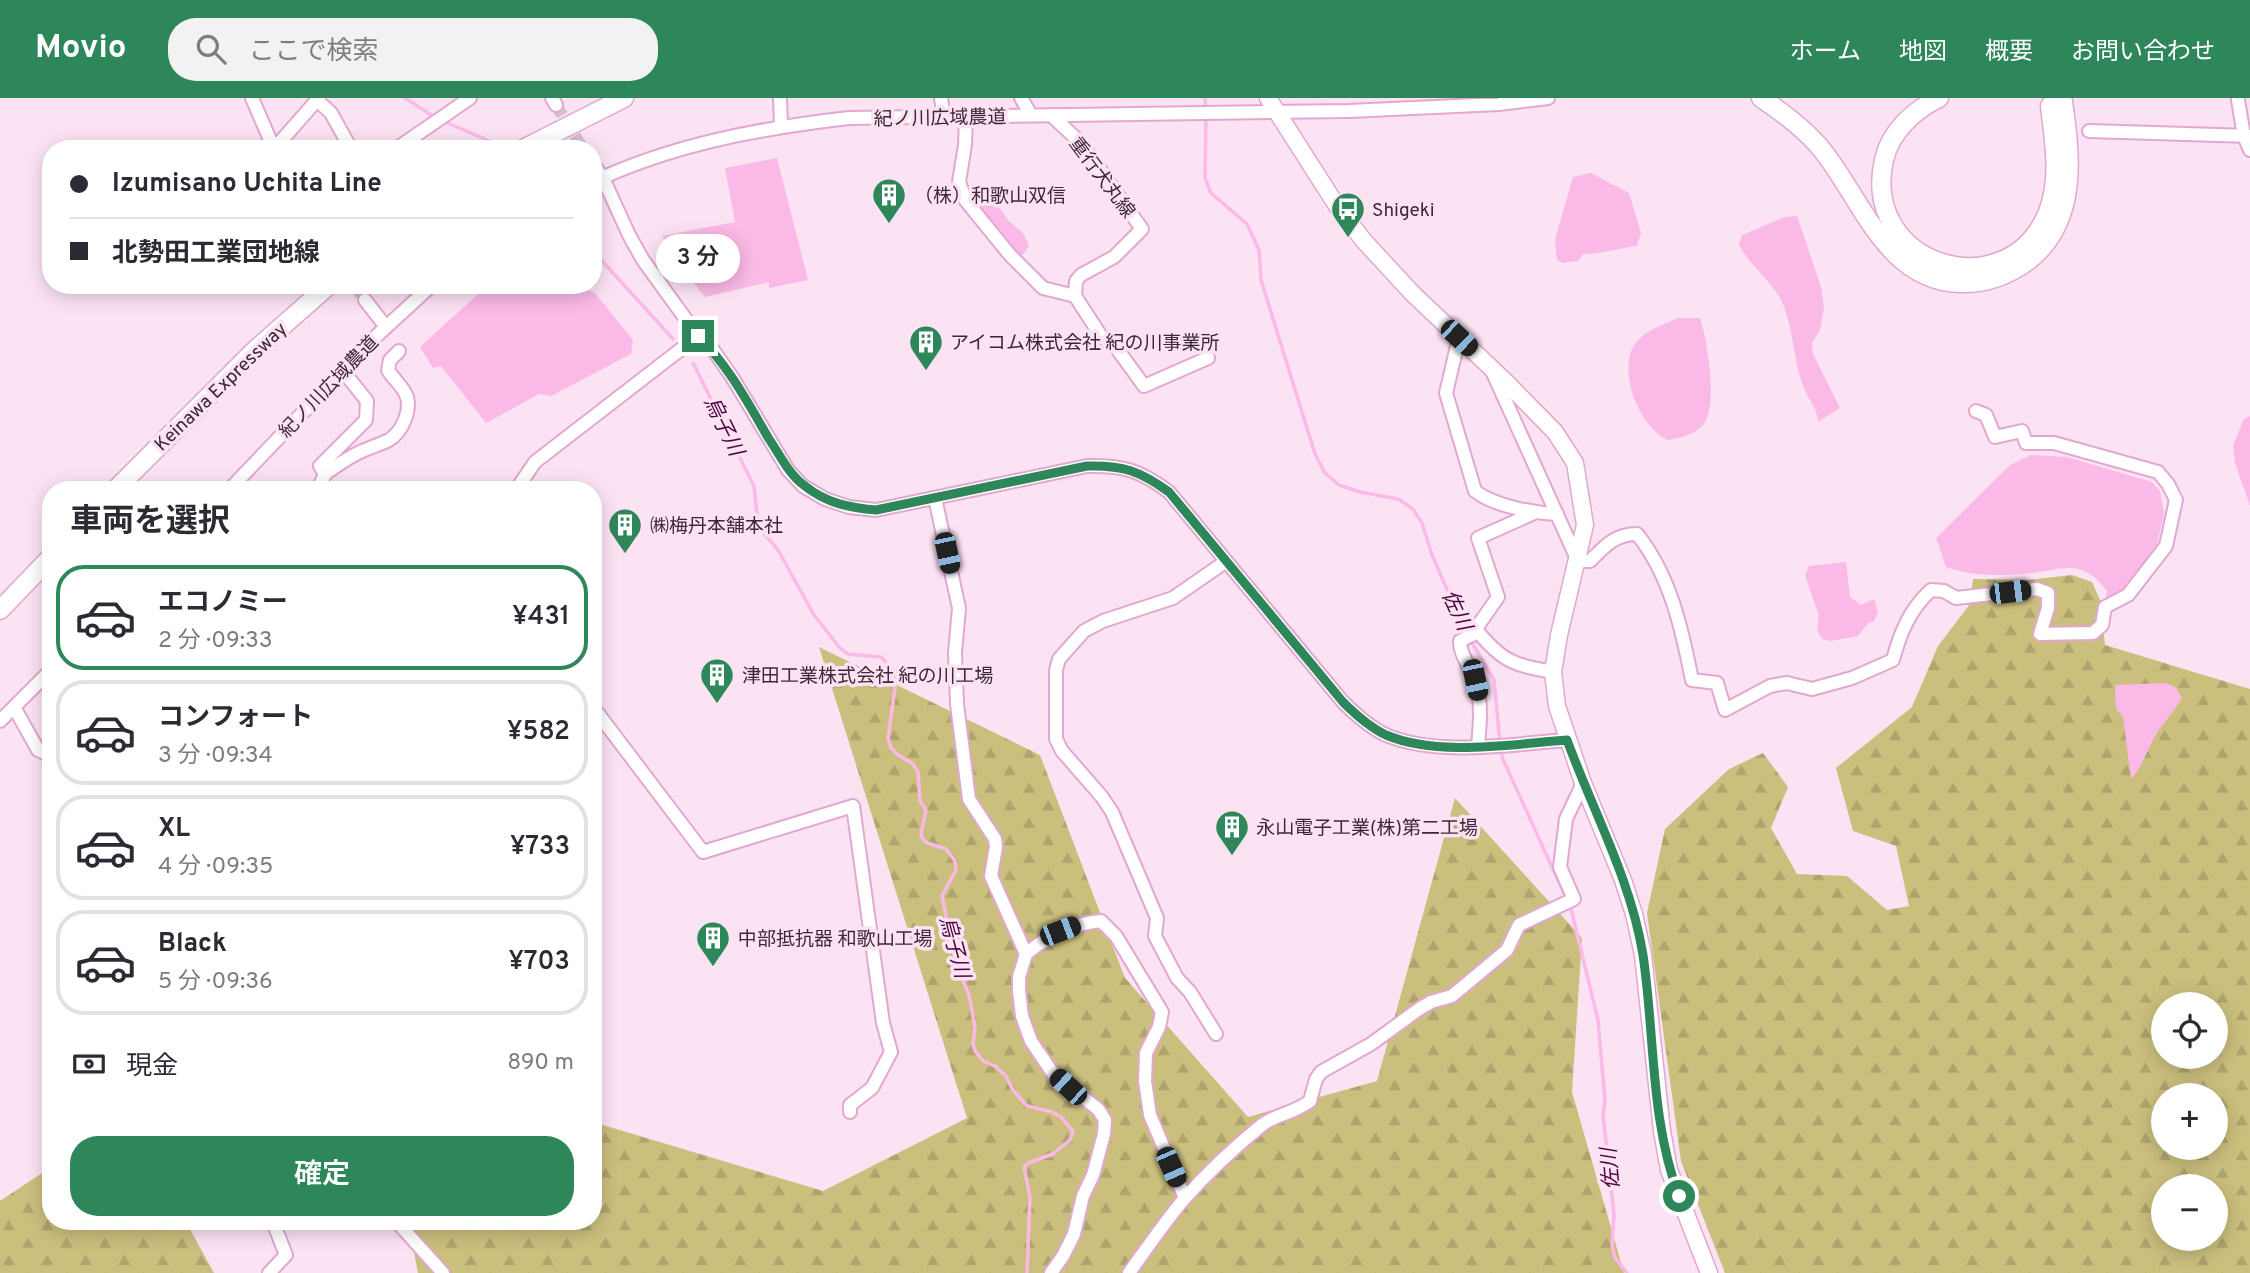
<!DOCTYPE html>
<html lang="ja">
<head>
<meta charset="utf-8">
<style>
  body { margin:0; font-family:Overpass,"Noto Sans JP",sans-serif; background:#f2f2f3; color:#2b2b33; height:100vh; display:flex; flex-direction:column; font-size:26px; white-space:nowrap }
  * { box-sizing:border-box; margin:0 }
  p { font-size:23px; color:#7c7c81 }
  .icon { flex:none; width:38px; height:38px; fill:none; stroke:currentColor; stroke-width:2; stroke-linecap:round; stroke-linejoin:round }
  .map { position:relative; flex:1; overflow:hidden }
  .side { position:absolute; left:42px; top:383px; width:560px; height:749px; display:flex; flex-direction:column; background:#fff; border-radius:28px; box-shadow:0 4px 18px #0003 }
  .side>* { flex:none }
  .banner { position:absolute; left:42px; top:42px; width:560px; height:154px; border-radius:28px; box-shadow:0 4px 18px #0003; display:grid; align-content:center; height:154px; padding:0 28px; background:#fff }
  .fabs { position:absolute; left:2151px; top:894px; display:grid; gap:14px }
  .fabs a { display:grid; place-items:center; width:77px; height:77px; border-radius:50%; background:#fff; box-shadow:0 4px 18px #0003; font-size:35px }
  .end { position:absolute; width:32px; height:32px; margin:-16px; border:9px solid #2e865b; background:#fff; box-shadow:0 0 0 4px #fff }
  .from { border-radius:50% }
  .bubble { position:absolute; height:49px; border-radius:24px; background:#fff; box-shadow:0 4px 18px #0003; font-size:23px; font-weight:600; line-height:49px; text-align:center }
  .car { position:absolute; width:21px; height:42px; margin:-21px -10px; border-radius:9px; box-shadow:0 0 5px 2px #0007; background:linear-gradient(#222 24%,#8ab4d8 0 40%,#222 0 76%,#8ab4d8 0 86%,#222 0) }
  .banner b { display:flex; align-items:center; gap:24px; height:66px; font-size:26px }
  .banner b+b { border-top:2px solid #e1e1e2 }
  .banner i { width:18px; height:18px; background:#2b2b33 }
  ul { padding:0; list-style:none }
  li { display:flex; align-items:center; gap:21px; height:105px; margin:0 14px 10px; padding:0 14px; border:4px solid #e1e1e2; border-radius:28px }
  li div { flex:1 }
  li b { display:block; font-size:26px }
  li em { font-style:normal; font-weight:600 }
  li.current { border-color:#2e865b }
  li>.icon { width:63px; height:63px; stroke-width:1.5 }
  h2 { padding:0 28px; font-size:32px; line-height:84px }
  .pay { display:flex; align-items:center; gap:18px; height:77px; padding:0 28px; font-size:26px }
  .pay p { margin-inline-start:auto }
  .button { display:flex; gap:14px; margin-top:auto; padding:14px 28px }
  .button a { flex:1; height:80px; border-radius:28px; background:#2e865b; color:#fff; font-size:28px; font-weight:600; line-height:80px; text-align:center }
  header { display:flex; align-items:center; gap:42px; box-sizing:border-box; height:98px; padding:0 35px; background:#2e865b; color:#fff }
  header strong { font-size:33px }
  nav { display:flex; gap:38px; margin-inline-start:auto; font-size:24px }
  .search { width:490px; height:63px; background:#f2f2f3; display:flex; align-items:center; gap:18px; box-sizing:border-box; padding:0 24px; border-radius:28px; color:#7c7c81; font-size:26px }
  .map>svg:first-child { display:block }
  .forest { fill:url(#forest-firs); fill-rule:evenodd }
  .water { fill:#fab9e6 }
  .lines { fill:none; stroke-linecap:round; stroke-linejoin:round }
  .stream { stroke:#fab9e6; stroke-width:3.5 }
  .minor-tunnel { stroke:#d5becd; stroke-width:12; stroke-dasharray:12 6; stroke-linecap:butt }
  .minor-casing { stroke:#e2a8d0; stroke-width:16 }
  .major-casing { stroke:#e2a8d0; stroke-width:19 }
  .highway-casing { stroke:#e2a8d0; stroke-width:21 }
  .minor { stroke:#fff; stroke-width:12 }
  .major { stroke:#fff; stroke-width:16 }
  .highway { stroke:#fff; stroke-width:18 }
  .route { stroke:#2e865b; stroke-width:9 }
  .labels { text-anchor:middle; stroke-width:7; stroke-linejoin:round; paint-order:stroke }
  .street-label { font-size:19px; fill:#3e2837; stroke:#fbe3f3 }
  .poi-label { font-size:19px; fill:#3e2837; stroke:#fbe3f3; text-anchor:start }
  .water-label { font-size:21px; font-style:italic; fill:#4f0240; stroke:#fbe3f3 }
</style>
</head>
<body>
<header>
<strong>Movio</strong>
<div class="search"><svg class="icon" aria-label="search" viewBox="0 0 24 24"><circle cx="10" cy="10" r="6"/><path d="M15 15l6 6"/></svg>ここで検索</div>
<nav><a>ホーム</a><a>地図</a><a>概要</a><a>お問い合わせ</a></nav>
</header>
<div class="map">
<svg width="2250" height="1175" viewBox="0 0 2250 1175">
  <defs>
    <pattern id="forest-firs" width="22" height="20" patternUnits="userSpaceOnUse" patternTransform="scale(1.75)"><rect width="22" height="20" fill="#cbbf7e"/><path d="M5 1l3.5 6h-7zM16 11l3.5 6h-7z" fill="#afa46e"/></pattern>
  </defs>
  <rect width="100%" height="100%" fill="#fbe3f3"/>
  <g class="forest">
    <path d="M2072,477L2092,484L2100,502L2105,547L2250,591V1175H1725L1681,1063L1647,815L1665,731L1729,671L1763,655L1788,689L1771,730L1797,776L1847,778L1887,812L1909,808L1896,748L1853,733L1836,670L1912,609L1938,548L1970,506L1973,481L2027,482ZM2163,906H2216V959H2163ZM2163,998H2216V1050H2163ZM2163,1088H2216V1141H2163Z"/>
    <path d="M819,549L1040,657L1125,880L1248,1019L1377,983L1455,700L1582,840L1572,994L1624,1175H418L408,1124H593V1024L823,1093L967,1020Z"/>
    <path d="M51,1069V1124H186L214,1175H0V1103Z"/>
  </g>
  <g class="water">
    <path d="M777,60L808,182L769,190V184L705,199L683,172L662,138L735,124L725,70Z"/>
    <path d="M1591,75L1629,95L1641,135L1637,148C1619,150 1601,156 1583,156L1578,163L1563,165L1557,162L1555,142L1573,79Z"/>
    <path d="M995,103L1008,122L1023,135L1029,148L1021,159L977,107Z"/>
    <path d="M1797,118L1821,189L1824,210L1820,232L1812,245L1813,256L1840,310L1818,324C1817,309 1809,303 1804,290C1793,263 1794,231 1782,204C1772,183 1750,168 1739,147L1742,137L1785,119Z"/>
    <path d="M488,187H572L595,195L633,242L631,256L551,298L539,296L486,325L441,268L433,270L420,249Z"/>
    <path d="M1678,220H1700C1707,241 1719,309 1703,327C1696,336 1679,340 1668,342C1639,330 1614,267 1638,242C1648,231 1665,226 1678,220Z"/>
    <path d="M2250,318V408L2235,365L2233,348L2244,321Z"/>
    <path d="M2031,357L2067,359L2152,384L2160,393L2164,416L2156,451L2123,492L2106,501L2107,493C2100,484 2093,476 2082,472C2066,467 2049,473 2033,475C2005,478 1972,479 1946,469L1936,440L2010,367Z"/>
    <path d="M1846,464L1850,499L1861,507L1874,501L1878,514L1874,523L1868,525L1858,538L1831,543L1822,541L1817,532L1819,518L1805,477L1809,468Z"/>
    <path d="M2166,585L2175,589L2182,600C2176,611 2169,618 2162,628C2149,644 2145,666 2131,681L2123,619L2116,611L2115,587Z"/>
  </g>
  <g class="lines">
    <g class="stream">
      <path d="M405,0L436,20"/>
      <path d="M1205,0L1206,11"/>
      <path d="M1206,18L1205,80L1211,95L1247,126L1259,152L1261,182L1315,356L1325,375L1339,387L1360,394L1398,401L1413,411L1422,425L1432,457L1464,531L1494,582L1500,645"/>
      <path d="M443,23L508,51"/>
      <path d="M593,153L673,241"/>
      <path d="M693,265L754,388L757,417L762,433L778,452L814,517L840,550L848,556L881,559L891,570L896,583L888,640L891,650L898,657L912,665L918,674L920,703L926,712L921,735L922,740L927,745L946,751L955,763L956,772L942,798L955,862L969,897L975,929L973,946L975,953L983,963L995,968L1006,978L1013,992L1027,1008L1052,1014L1061,1019L1073,1033L1070,1042L1053,1056L1028,1065L1024,1069L1030,1099L1027,1175"/>
      <path d="M1501,652L1502,659L1571,811L1598,922L1605,1003L1603,1017L1614,1117L1612,1147L1615,1160L1627,1175"/>
    </g>
    <g class="minor-tunnel">
      <path d="M556,7L583,51"/>
      <path d="M354,187L365,202"/>
    </g>
    <g class="minor-casing">
      <g id="minor">
        <path d="M252,0L274,51L317,2"/>
        <path d="M319,0L317,2L331,15L351,51"/>
        <path d="M552,0L556,7"/>
        <path d="M780,0L781,28"/>
        <path d="M941,0L944,19"/>
        <path d="M1021,0L1031,17"/>
        <path d="M2238,2L2244,38L2250,52"/>
        <path d="M1051,17L1082,46L1142,131L1114,159L1081,177L1076,183L1075,198"/>
        <path d="M966,19L965,47L959,84L966,103L1010,157L1043,190L1075,198L1101,238L1115,248L1144,288L1208,260"/>
        <path d="M2089,33L2250,38"/>
        <path d="M396,51L470,0"/>
        <path d="M593,66L603,80L629,137L643,162L698,238L713,252L732,279L788,372L803,388L825,401L849,409L876,412L1087,368C1122,367 1140,372 1169,394L1343,604C1356,617 1369,629 1386,637C1438,659 1512,646 1567,642"/>
        <path d="M593,84C673,46 762,30 849,20L1349,13L1499,6L1548,0"/>
        <path d="M365,202L386,229"/>
        <path d="M1459,240L1446,295L1475,393C1494,408 1533,415 1557,416"/>
        <path d="M1492,273L1578,463H1590C1605,448 1615,436 1637,436C1670,477 1682,531 1692,582L1717,585L1725,612L1770,588L1787,585L1812,591L1852,580L1893,562C1900,535 1910,511 1931,492L1944,493L1956,500L2037,491L2048,495V510L2040,536L2093,535L2102,527L2105,509L2128,497L2166,448L2176,402L2168,386L2158,374L2054,345H2026L2022,333L1995,339L1986,317L1976,313"/>
        <path d="M325,376C336,368 346,361 358,355C368,350 379,347 389,342C402,334 411,313 407,299C403,288 393,281 388,272L390,262L399,253"/>
        <path d="M229,392L372,242L432,187"/>
        <path d="M318,392L325,376L320,368L366,322L367,303L343,273"/>
        <path d="M516,392L535,364L698,238"/>
        <path d="M935,400L959,510L955,555L957,606L969,701L995,741L996,749L991,778L1026,856L1019,879V893L1022,918L1031,943L1054,977L1098,1011L1105,1022L1104,1036L1093,1077L1083,1098L1074,1136L1063,1158L1051,1175"/>
        <path d="M1478,534L1477,529L1498,499L1478,440L1534,415"/>
        <path d="M14,609L38,652L51,658"/>
        <path d="M593,609L703,754L853,708L883,925L891,954L872,990L850,1007V1014"/>
        <path d="M0,623L51,572"/>
        <path d="M1478,648C1480,626 1482,606 1476,585C1472,571 1459,556 1460,543L1478,534C1504,565 1515,567 1553,574"/>
        <path d="M1026,856C1048,837 1072,826 1101,823L1116,838L1162,914L1159,929L1146,955L1145,983L1150,1017L1185,1100"/>
        <path d="M1216,936L1190,894L1177,880L1155,838L1157,820L1112,714L1102,699L1062,653L1056,641V572L1059,561L1084,533L1103,523L1173,500L1225,464"/>
        <path d="M397,1124L443,1175"/>
        <path d="M269,1175L286,1157L273,1124"/>
        <path d="M1129,1175C1147,1150 1164,1125 1184,1101C1207,1075 1235,1049 1262,1027C1276,1016 1293,1016 1310,1003L1316,981L1321,974L1371,946L1419,911L1431,904L1452,898L1507,852L1519,827L1574,801L1560,769L1566,721L1583,685"/>
      </g>
    </g>
    <g class="major-casing">
      <path id="major" d="M1268,0L1337,108L1364,143L1413,196L1506,284L1555,334L1575,365L1585,427L1559,537L1553,574L1557,608L1583,685L1623,782L1634,816L1643,857L1662,1033L1669,1072L1709,1175"/>
    </g>
    <g class="highway-casing">
      <g id="highway">
        <path d="M1761,0C1782,14 1801,28 1818,47C1860,95 1884,184 1961,185C1986,186 2009,177 2029,162C2078,123 2071,59 2063,4"/>
        <path d="M1939,0C1914,12 1890,34 1884,62C1860,168 2008,213 2048,114C2061,80 2054,43 2050,8"/>
        <path d="M523,51L624,0"/>
        <path d="M115,392L253,254L329,187"/>
        <path d="M0,512L51,459"/>
      </g>
    </g>
    <use href="#minor" class="minor"/>
    <use href="#major" class="major"/>
    <use href="#highway" class="highway"/>
  </g>
  <g class="lines">
    <path class="route" d="M698,238C728,267 748,305 769,341C780,357 789,377 805,388C826,405 850,410 876,412L1087,368C1123,367 1140,373 1169,394L1343,604C1356,617 1369,629 1386,637C1438,659 1512,646 1567,642C1593,713 1631,782 1643,857C1655,937 1650,1022 1679,1098"/>
  </g>
  <defs>
    <g id="building-pin" transform="scale(1.75)"><path d="M0 17L-7.5 6A9.5 9.5 0 1 1 7.5 6Z" fill="#2e865b" stroke="#fbe3f3"/><path d="M-4-6H4V6H1V3H-1V6H-4ZM-2.5-4.3h1.7v1.8h-1.7ZM.8-4.3h1.7v1.8H.8ZM-2.5-1h1.7V.8h-1.7ZM.8-1h1.7V.8H.8Z" fill="#fff"/></g>
    <g id="bus-pin" transform="scale(1.75)"><path d="M0 17L-7.5 6A9.5 9.5 0 1 1 7.5 6Z" fill="#2e865b" stroke="#fbe3f3"/><path d="M-5-6H5V4H4V6H2V4H-2V6H-4V4H-5ZM-3.5-4V0h7V-4ZM-3.5 1.2v1.5H-2V1.2ZM2 1.2v1.5H3.5V1.2Z" fill="#fff"/></g>
  </defs>
  <g fill-rule="evenodd">
    <use href="#building-pin" x="889" y="97"/>
    <use href="#bus-pin" x="1348" y="111"/>
    <use href="#building-pin" x="926" y="244"/>
    <use href="#building-pin" x="625" y="427"/>
    <use href="#building-pin" x="717" y="577"/>
    <use href="#building-pin" x="1232" y="729"/>
    <use href="#building-pin" x="713" y="840"/>
  </g>
  <g class="labels">
    <g class="street-label">
      <text transform="translate(940 19) rotate(-1)" y="7">紀ノ川広域農道</text>
      <text transform="translate(1103 79) rotate(53)" y="7">重行犬丸線</text>
      <text transform="translate(220 288) rotate(-44)" y="7">Keinawa Expressway</text>
      <text transform="translate(328 288) rotate(-46)" y="7">紀ノ川広域農道</text>
    </g>
    <g class="poi-label">
      <text x="914" y="104">（株）和歌山双信</text>
      <text x="1372" y="118">Shigeki</text>
      <text x="950" y="251">アイコム株式会社 紀の川事業所</text>
      <text x="650" y="434">㈱梅丹本舗本社</text>
      <text x="742" y="584">津田工業株式会社 紀の川工場</text>
      <text x="1256" y="736">永山電子工業(株)第二工場</text>
      <text x="738" y="847">中部抵抗器 和歌山工場</text>
    </g>
    <g class="water-label">
      <text transform="translate(724 328) rotate(64)" y="7">烏子川</text>
      <text transform="translate(1457 512) rotate(65)" y="7">佐川</text>
      <text transform="translate(955 849) rotate(75)" y="7">烏子川</text>
      <text transform="translate(1610 1071) rotate(-95)" y="7">佐川</text>
    </g>
  </g>
</svg>
<div class="fabs">
<a><svg class="icon" aria-label="locate" viewBox="0 0 24 24"><circle cx="12" cy="12" r="6"/><path d="M12 2v4M12 18v4M2 12h4M18 12h4"/></svg></a>
<a>+</a>
<a>−</a>
</div>
<i class="end from" style="left:1679px;top:1098px"></i>
<i class="end" style="left:698px;top:238px"></i>
<div class="bubble" style="left:656px;top:136px;width:84px">3 分</div>
<i class="car" style="left:1459px;top:240px;rotate:133deg"></i>
<i class="car" style="left:947px;top:455px;rotate:168deg"></i>
<i class="car" style="left:2010px;top:494px;rotate:83deg"></i>
<i class="car" style="left:1475px;top:582px;rotate:168deg"></i>
<i class="car" style="left:1060px;top:833px;rotate:69deg"></i>
<i class="car" style="left:1068px;top:989px;rotate:312deg"></i>
<i class="car" style="left:1171px;top:1069px;rotate:156deg"></i>
<div class="banner">
<b><i class="from"></i>Izumisano Uchita Line</b>
<b><i></i>北勢田工業団地線</b>
</div>
<section class="side">
<h2>車両を選択</h2>
<ul>
<li class="current"><svg class="icon" aria-label="car" viewBox="0 0 24 24"><path d="M5 17H2v-5l4-1 3-4h7l3 4 3 1v5h-3M9 17h6M6 11h13"/><circle cx="7" cy="17" r="2"/><circle cx="17" cy="17" r="2"/></svg><div><b>エコノミー</b><p>2 分 · 09:33</p></div><em>¥431</em></li>
<li><svg class="icon" aria-label="car" viewBox="0 0 24 24"><path d="M5 17H2v-5l4-1 3-4h7l3 4 3 1v5h-3M9 17h6M6 11h13"/><circle cx="7" cy="17" r="2"/><circle cx="17" cy="17" r="2"/></svg><div><b>コンフォート</b><p>3 分 · 09:34</p></div><em>¥582</em></li>
<li><svg class="icon" aria-label="car" viewBox="0 0 24 24"><path d="M5 17H2v-5l4-1 3-4h7l3 4 3 1v5h-3M9 17h6M6 11h13"/><circle cx="7" cy="17" r="2"/><circle cx="17" cy="17" r="2"/></svg><div><b>XL</b><p>4 分 · 09:35</p></div><em>¥733</em></li>
<li><svg class="icon" aria-label="car" viewBox="0 0 24 24"><path d="M5 17H2v-5l4-1 3-4h7l3 4 3 1v5h-3M9 17h6M6 11h13"/><circle cx="7" cy="17" r="2"/><circle cx="17" cy="17" r="2"/></svg><div><b>Black</b><p>5 分 · 09:36</p></div><em>¥703</em></li>
</ul>
<div class="pay"><svg class="icon" aria-label="cash" viewBox="0 0 24 24"><path d="M3 7h18v10H3z"/><circle cx="12" cy="12" r="2"/></svg>現金<p>890 m</p></div>
<div class="button"><a>確定</a></div>
</section>
</div>
</body>
</html>
